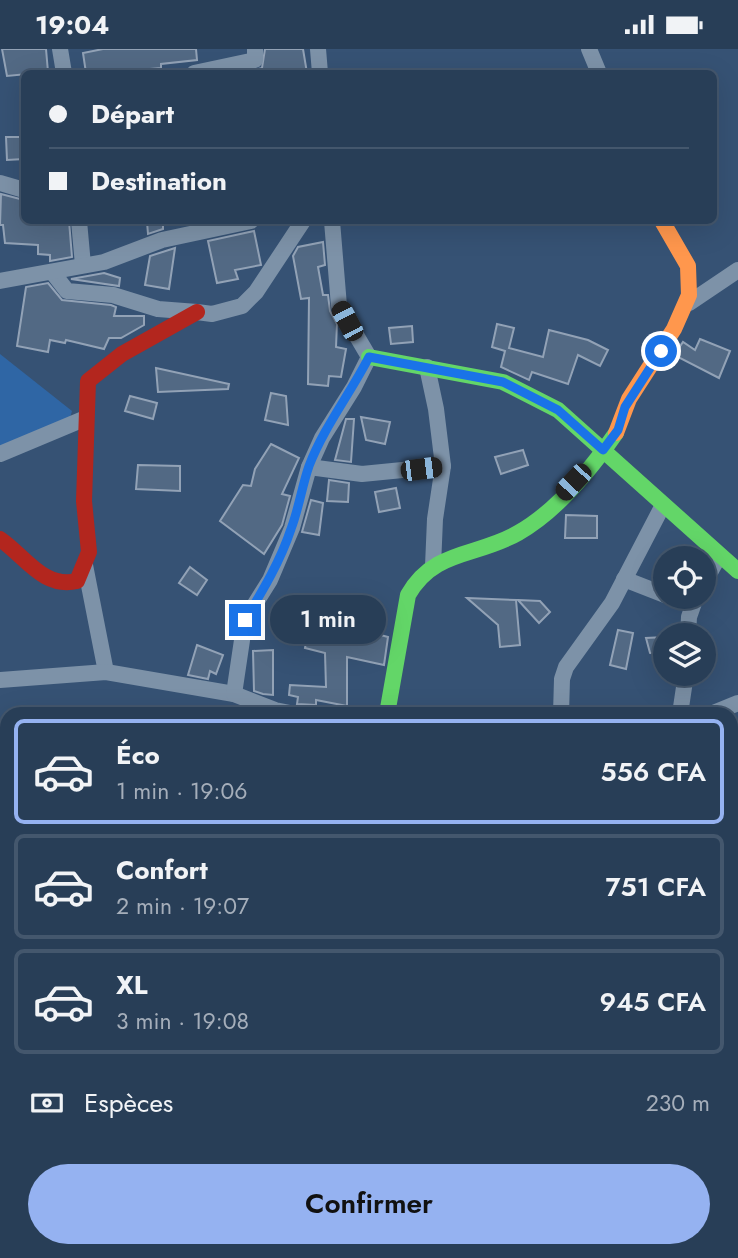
<!DOCTYPE html>
<html lang="fr">
<head>
<meta charset="utf-8">
<style>
  body { margin:0; font-family:Jost,sans-serif; background:#344961; color:#f1f3f6; height:100vh; display:flex; flex-direction:column; font-size:26px; white-space:nowrap }
  * { box-sizing:border-box; margin:0 }
  p { font-size:23px; color:#a5aeba }
  .icon { flex:none; width:38px; height:38px; fill:none; stroke:currentColor; stroke-width:2; stroke-linecap:round; stroke-linejoin:round }
  .map { position:relative; flex:1; overflow:hidden }
  .details { position:absolute; left:0px; top:658px; width:738px; height:551px; display:flex; flex-direction:column; background:#283e57; border-radius:21px 21px 0 0; box-shadow:0 7px 28px #0002,0 0 0 2px #44576d }
  .details>* { flex:none }
  .banner { position:absolute; left:21px; top:21px; width:696px; height:154px; border-radius:10px; box-shadow:0 7px 28px #0002,0 0 0 2px #44576d; display:grid; align-content:center; height:154px; padding:0 28px; background:#283e57 }
  .buttons { position:absolute; left:653px; top:497px; display:grid; gap:14px }
  .buttons a { display:grid; place-items:center; width:63px; height:63px; border-radius:50%; background:#283e57; box-shadow:0 7px 28px #0002,0 0 0 2px #44576d; font-size:35px }
  .end { position:absolute; width:32px; height:32px; margin:-16px; border:9px solid #1a73e8; background:#fff; box-shadow:0 0 0 4px #fff }
  .from { border-radius:50% }
  .bubble { position:absolute; height:49px; border-radius:24px; background:#283e57; box-shadow:0 7px 28px #0002,0 0 0 2px #44576d; font-size:23px; font-weight:600; line-height:49px; text-align:center }
  .car { position:absolute; width:21px; height:42px; margin:-21px -10px; border-radius:9px; box-shadow:0 0 5px 2px #0007; background:linear-gradient(#222 24%,#8ab4d8 0 40%,#222 0 76%,#8ab4d8 0 86%,#222 0) }
  .banner b { display:flex; align-items:center; gap:24px; height:66px; font-size:26px }
  .banner b+b { border-top:2px solid #44576d }
  .banner i { width:18px; height:18px; background:#f1f3f6 }
  ul { padding:12px 0 0; list-style:none }
  li { display:flex; align-items:center; gap:21px; height:105px; margin:0 14px 10px; padding:0 14px; border:4px solid #44576d; border-radius:10px }
  li div { flex:1 }
  li b { display:block; font-size:26px }
  li em { font-style:normal; font-weight:600 }
  li.selected { border-color:#95b2f1 }
  li>.icon { width:63px; height:63px; stroke-width:1.5 }
  .pay { display:flex; align-items:center; gap:18px; height:77px; padding:0 28px; font-size:26px }
  .pay p { margin-inline-start:auto }
  .button { display:flex; gap:14px; margin-top:auto; padding:14px 28px }
  .button a { flex:1; height:80px; border-radius:42px; background:#95b2f1; color:#111; font-size:28px; font-weight:600; line-height:80px; text-align:center }
  .status { display:flex; justify-content:space-between; align-items:center; height:49px; padding:0 35px; background:#283e57; direction:ltr }
  .status svg { height:19px; fill:currentColor }
  .map>svg:first-child { display:block }
  .green { fill:#2f66a5 }
  .building { fill:#526984; stroke:#92a2b6; stroke-width:2 }
  .lines { fill:none; stroke-linecap:round; stroke-linejoin:round }
  .street { stroke:#7d92a8; stroke-width:16 }
  .fast { stroke:#63d668; stroke-width:16 }
  .slow { stroke:#ff974d; stroke-width:16 }
  .jam { stroke:#b3261e; stroke-width:16 }
  .route { stroke:#1a73e8; stroke-width:9 }
</style>
</head>
<body>
<div class="status"><b>19:04</b><svg viewBox="0 0 49 12"><path d="M0 12V9h3v3zM5 12V6h3v6zM10 12V3h3v9zM15 12V0h3v12zM26 1h20v11H26zM47 4h2v5h-2z"/></svg></div>
<div class="map">
<svg width="738" height="1209" viewBox="0 0 738 1209">
  <rect width="100%" height="100%" fill="#365274"/>
  <g class="green">
    <path d="M0,305L72,362L68,376L0,400Z"/>
    <path d="M0,972L7,976V1202H101L97,1209H0Z"/>
  </g>
  <g class="building">
    <path d="M2,0H46L48,23L7,27Z"/>
    <path d="M103,0H196L197,11L161,15V19L140,21L141,24H86L83,4Z"/>
    <path d="M265,0H303L307,24H242L262,19Z"/>
    <path d="M6,88H24V110L7,111Z"/>
    <path d="M1,145L24,151V172H69L72,208L50,212V206L38,205V196L5,194L3,176H0Z"/>
    <path d="M163,172V180L148,185L147,173Z"/>
    <path d="M254,182L261,216L235,221L238,230L217,234L208,192Z"/>
    <path d="M323,193L325,216L318,218L323,246H328L330,262L337,275L336,298L346,300L341,328L329,327L328,337L308,335L309,249L301,250L293,207L298,198Z"/>
    <path d="M175,199L169,240L145,236L150,207Z"/>
    <path d="M104,224L120,229L119,237L71,230Z"/>
    <path d="M48,234L62,251L111,256L116,258L114,267H144V276L121,289H109L104,300L66,291L65,294L50,291L48,303L17,297L26,238Z"/>
    <path d="M497,275L514,279L509,299L543,308L549,281L588,291L608,301L600,317L578,306L568,335L532,323L529,331L501,318L505,302L492,298Z"/>
    <path d="M412,277L413,293L391,295L389,279Z"/>
    <path d="M700,290L730,302L719,329L674,306L683,293L695,301Z"/>
    <path d="M156,319L229,335L228,340L158,343Z"/>
    <path d="M271,344L286,347L288,376L265,371Z"/>
    <path d="M130,347L157,354L153,370L125,362Z"/>
    <path d="M361,368L390,373L385,395L366,391Z"/>
    <path d="M346,370H354L351,413L335,411Z"/>
    <path d="M271,395L299,409L282,445L290,447L282,476L264,505L220,472L243,436L251,437L255,420Z"/>
    <path d="M523,401L528,416L501,425L495,408Z"/>
    <path d="M138,416L180,417V442L136,440Z"/>
    <path d="M329,431L349,434L348,453L327,452Z"/>
    <path d="M396,439L400,459L379,463L375,443Z"/>
    <path d="M311,451L323,454L319,486L302,483Z"/>
    <path d="M566,466L597,467V489H565Z"/>
    <path d="M190,518L207,531L197,546L179,534Z"/>
    <path d="M467,549L516,551L520,596L500,598L498,576Z"/>
    <path d="M518,551L540,552L550,563L539,574Z"/>
    <path d="M618,581L633,584L626,620L610,616Z"/>
    <path d="M377,585L388,588L384,616L347,608V657L316,651V656L297,655L298,648L289,646L290,636L326,638L325,604L305,599L306,593L375,592Z"/>
    <path d="M665,588V607L650,604L646,589Z"/>
    <path d="M197,596L223,606L216,625L210,622L208,630L188,626Z"/>
    <path d="M273,601V646L263,645L254,642L253,602Z"/>
  </g>
  <g class="lines">
    <g class="street">
      <path d="M60,0L64,24"/>
      <path d="M318,0L320,24"/>
      <path d="M589,0L599,24"/>
      <path d="M194,24L255,11V0"/>
      <path d="M0,134L24,141"/>
      <path d="M79,172L83,216"/>
      <path d="M53,224L67,242L113,246L158,260L197,263L212,265L242,257L256,243L303,172"/>
      <path d="M0,232L104,213L162,191L251,172"/>
      <path d="M689,254L738,221"/>
      <path d="M427,318L436,360L443,417L435,470L433,517"/>
      <path d="M0,405L86,369"/>
      <path d="M309,418L362,425L443,417"/>
      <path d="M85,516L106,623"/>
      <path d="M624,530L665,546"/>
      <path d="M704,534L719,507"/>
      <path d="M688,586L689,568L696,548"/>
      <path d="M0,631L106,623L234,645L275,661L295,665"/>
      <path d="M234,645L245,571L270,531L292,479L309,418L322,389L354,338L369,308L339,257L332,172"/>
      <path d="M561,665L562,630L566,618L612,554L663,456"/>
      <path d="M680,665L686,625"/>
      <path d="M711,665L738,654"/>
      <path d="M732,761L738,752"/>
      <path d="M308,1202L326,1209"/>
      <path d="M630,1202L633,1209"/>
      <path d="M449,1209L454,1202"/>
    </g>
    <g class="fast">
      <path d="M369,308L503,333L558,361L738,522"/>
      <path d="M387,665L408,546C434,500 477,508 518,484C557,462 591,420 616,384"/>
    </g>
    <path class="slow" d="M616,384L629,350L674,280L689,246L688,217L662,172"/>
    <path class="jam" d="M0,490C25,507 43,540 77,532L89,503L84,452L88,332L122,305L197,263"/>
  </g>
  <g class="lines">
    <path class="route" d="M245,571C263,541 280,513 291,480C299,459 302,437 309,417C324,378 350,345 369,308L503,333L558,361L603,401L618,381L625,358L661,302"/>
  </g>
</svg>
<div class="buttons">
<a><svg class="icon" aria-label="locate" viewBox="0 0 24 24"><circle cx="12" cy="12" r="6"/><path d="M12 2v4M12 18v4M2 12h4M18 12h4"/></svg></a>
<a><svg class="icon" aria-label="layers" viewBox="0 0 24 24"><path d="M12 4l9 5-9 5-9-5zM3 14l9 5 9-5"/></svg></a>
</div>
<i class="end from" style="left:661px;top:302px"></i>
<i class="end" style="left:245px;top:571px"></i>
<div class="bubble" style="left:270px;top:546px;width:116px">1 min</div>
<i class="car" style="left:347px;top:272px;rotate:332deg"></i>
<i class="car" style="left:421px;top:420px;rotate:83deg"></i>
<i class="car" style="left:573px;top:433px;rotate:223deg"></i>
<div class="banner">
<b><i class="from"></i>Départ</b>
<b><i></i>Destination</b>
</div>
<section class="details">
<ul>
<li class="selected"><svg class="icon" aria-label="car" viewBox="0 0 24 24"><path d="M5 17H2v-5l4-1 3-4h7l3 4 3 1v5h-3M9 17h6M6 11h13"/><circle cx="7" cy="17" r="2"/><circle cx="17" cy="17" r="2"/></svg><div><b>Éco</b><p>1 min · 19:06</p></div><em>556 CFA</em></li>
<li><svg class="icon" aria-label="car" viewBox="0 0 24 24"><path d="M5 17H2v-5l4-1 3-4h7l3 4 3 1v5h-3M9 17h6M6 11h13"/><circle cx="7" cy="17" r="2"/><circle cx="17" cy="17" r="2"/></svg><div><b>Confort</b><p>2 min · 19:07</p></div><em>751 CFA</em></li>
<li><svg class="icon" aria-label="car" viewBox="0 0 24 24"><path d="M5 17H2v-5l4-1 3-4h7l3 4 3 1v5h-3M9 17h6M6 11h13"/><circle cx="7" cy="17" r="2"/><circle cx="17" cy="17" r="2"/></svg><div><b>XL</b><p>3 min · 19:08</p></div><em>945 CFA</em></li>
</ul>
<div class="pay"><svg class="icon" aria-label="cash" viewBox="0 0 24 24"><path d="M3 7h18v10H3z"/><circle cx="12" cy="12" r="2"/></svg>Espèces<p>230 m</p></div>
<div class="button"><a>Confirmer</a></div>
</section>
</div>
</body>
</html>
